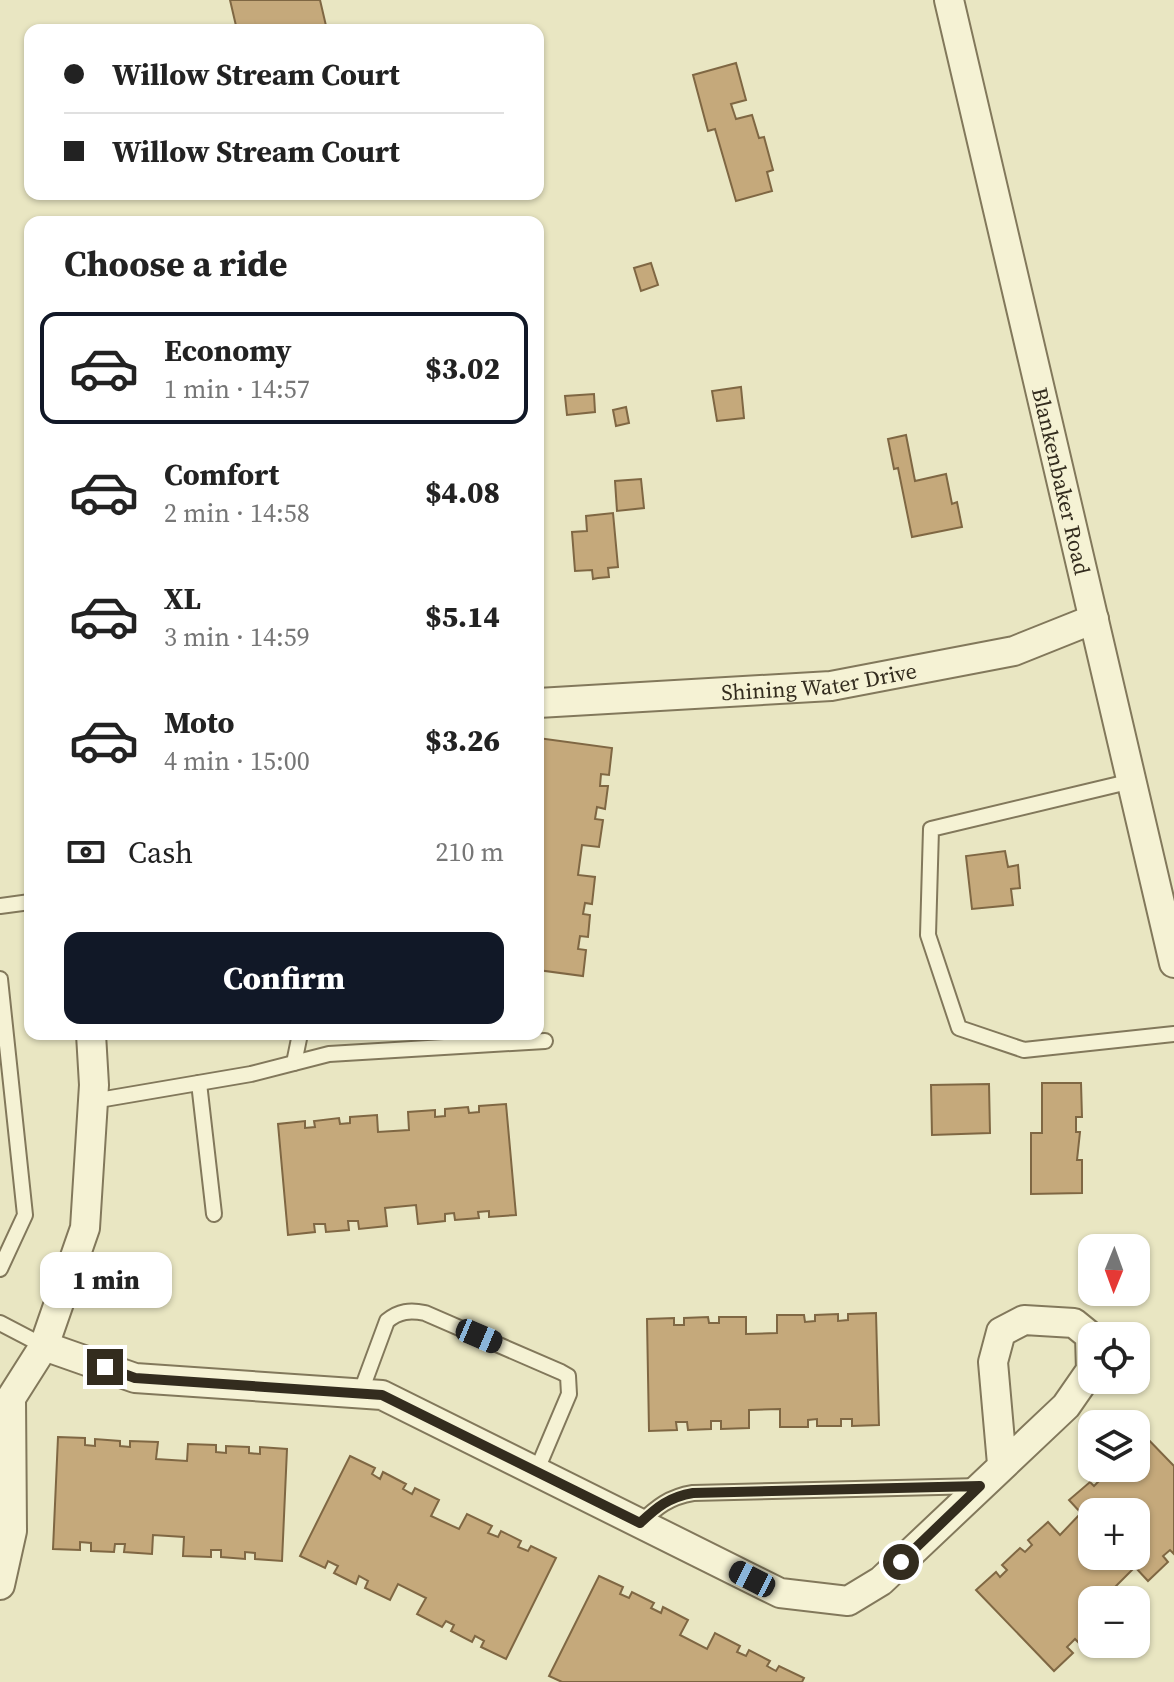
<!DOCTYPE html>
<html lang="en">
<head>
<meta charset="utf-8">
<style>
  body { margin:0; font-family:"Source Serif 4",serif; background:#f2f2f2; color:#222; height:100vh; display:flex; flex-direction:column; font-size:30px; white-space:nowrap }
  * { box-sizing:border-box; margin:0 }
  p { font-size:26px; color:#767676 }
  .icon { flex:none; width:44px; height:44px; fill:none; stroke:currentColor; stroke-width:2; stroke-linecap:round; stroke-linejoin:round }
  .map { position:relative; flex:1; overflow:hidden }
  .sheet { position:absolute; left:24px; top:216px; width:520px; height:824px; display:flex; flex-direction:column; background:#fff; border-radius:16px; box-shadow:0 2px 6px #0004 }
  .sheet>* { flex:none }
  .top-card { position:absolute; left:24px; top:24px; width:520px; height:176px; border-radius:16px; box-shadow:0 2px 6px #0004; display:grid; align-content:center; height:176px; padding:0 40px; background:#fff }
  .needle { width:52px; rotate:181deg }
  .controls { position:absolute; left:1078px; top:1234px; display:grid; gap:16px }
  .controls a { display:grid; place-items:center; width:72px; height:72px; border-radius:16px; background:#fff; box-shadow:0 2px 6px #0004; font-size:40px }
  .end { position:absolute; width:36px; height:36px; margin:-18px; border:10px solid #332c1e; background:#fff; box-shadow:0 0 0 4px #fff }
  .from { border-radius:50% }
  .bubble { position:absolute; height:56px; border-radius:16px; background:#fff; box-shadow:0 2px 6px #0004; font-size:26px; font-weight:800; line-height:56px; text-align:center }
  .car { position:absolute; width:24px; height:48px; margin:-24px -12px; border-radius:10px; box-shadow:0 0 6px 2px #0007; background:linear-gradient(#222 24%,#8ab4d8 0 40%,#222 0 76%,#8ab4d8 0 86%,#222 0) }
  .top-card b { display:flex; align-items:center; gap:28px; height:76px; font-size:30px }
  .top-card b+b { border-top:2px solid #e0e0e0 }
  .top-card i { width:20px; height:20px; background:#222 }
  ul { padding:0; list-style:none }
  li { display:flex; align-items:center; gap:24px; height:112px; margin:0 16px 12px; padding:0 24px; border:4px solid transparent; border-radius:16px }
  li div { flex:1 }
  li b { display:block; font-size:30px }
  li em { font-style:normal; font-weight:800 }
  li.current { border-color:#111827 }
  li>.icon { width:72px; height:72px; stroke-width:1.5 }
  h2 { padding:0 40px; font-size:36px; line-height:96px }
  .pay { display:flex; align-items:center; gap:20px; height:88px; padding:0 40px; font-size:30px }
  .pay p { margin-inline-start:auto }
  .action { display:flex; gap:16px; margin-top:auto; padding:16px 40px }
  .action a { flex:1; height:92px; border-radius:16px; background:#111827; color:#fff; font-size:32px; font-weight:800; line-height:92px; text-align:center }
  .map>svg:first-child { display:block }
  .building { fill:#c5a97b; stroke:#7f6743; stroke-width:2; fill-rule:evenodd }
  .lines { fill:none; stroke-linecap:round; stroke-linejoin:round }
  .lane-casing { stroke:#82785b; stroke-width:18 }
  .street-casing { stroke:#82785b; stroke-width:32 }
  .lane { stroke:#f5f2d4; stroke-width:14 }
  .street { stroke:#f5f2d4; stroke-width:28 }
  .route { stroke:#332c1e; stroke-width:10 }
  .labels { text-anchor:middle; stroke-width:6; stroke-linejoin:round; paint-order:stroke }
  .street-label { font-size:22px; fill:#332c1e; stroke:#f2efd1 }
</style>
</head>
<body>
<div class="map">
<svg width="1174" height="1682" viewBox="0 0 1174 1682">
  <rect width="100%" height="100%" fill="#e9e6c2"/>
  <g class="building">
    <path d="M230,0H320L327,30H237Z"/>
    <path d="M736,63L746,100L731,104L736,119L752,115L759,138L764,137L773,170L767,172L772,191L736,201L715,129L708,131L693,75Z"/>
    <path d="M651,263L658,285L641,291L634,268Z"/>
    <path d="M741,387L744,418L717,421L712,391Z"/>
    <path d="M594,394L595,412L567,415L565,396Z"/>
    <path d="M626,407L629,423L616,426L613,410Z"/>
    <path d="M906,435L915,481L946,474L952,504L957,502L962,527L912,537L898,468L894,469L888,439Z"/>
    <path d="M641,479L644,508L617,511L615,481Z"/>
    <path d="M613,513L618,567L608,568L609,577L598,578L593,579L592,570L575,571L572,532L587,531L586,516Z"/>
    <path d="M538,738L612,748L609,775L601,774L600,786H608L605,809L597,807L595,819L603,820L599,847L582,845L578,875L595,877L592,904L585,903L583,914L590,915L588,937L580,936L578,949L586,950L583,976L538,970Z"/>
    <path d="M1005,851L1008,867L1018,865L1020,888L1011,889L1013,905L972,909L966,856Z"/>
    <path d="M1042,1083H1081L1082,1117H1076V1132H1080L1077,1160H1082V1193L1031,1194V1133H1042Z"/>
    <path d="M989,1084L990,1133L932,1135L931,1085Z"/>
    <path d="M506,1104L516,1215L489,1217V1211L478,1212L479,1218L455,1220L454,1213L445,1214V1221L418,1224L416,1205L385,1208L387,1226L359,1229L358,1221H348L349,1230L326,1232L325,1224H314L315,1232L288,1235L278,1124L305,1121V1128L315,1127L314,1121L339,1118L340,1124L350,1123V1117L377,1115L378,1132L409,1130L408,1112L435,1110V1117L445,1116V1109L468,1107L469,1113L479,1112V1106Z"/>
    <path d="M876,1313L879,1425L852,1426V1419H841V1426H817V1419L808,1420V1427H780V1409L749,1410V1428L721,1429V1421H711V1429L688,1430L687,1422H676L677,1430L649,1431L647,1319L674,1318V1325H684V1318L708,1317L709,1323H719V1317H746V1334L777,1333V1315H804L805,1322L815,1321V1315L838,1314V1321L848,1320V1314Z"/>
    <path d="M1141,1432L1174,1466V1554L1170,1550L1163,1556L1168,1562L1148,1581L1135,1567L1113,1589L1123,1600H1092V1634L1081,1645L1075,1639L1067,1647L1073,1653L1054,1671L976,1590L996,1572L1000,1577L1007,1570L1002,1565L1020,1548L1025,1552L1032,1545L1028,1540L1048,1522L1060,1535L1081,1513L1069,1500L1090,1482L1094,1486L1101,1479L1097,1474L1103,1468H1136V1437ZM1092,1512H1136V1556H1092Z"/>
    <path d="M58,1437L85,1438V1445L95,1446V1439L120,1441V1446L130,1447V1441L158,1442L156,1459L187,1461L188,1444L216,1445V1452L226,1453V1446L249,1447V1453L260,1454V1447L287,1449L282,1561L255,1559V1553L245,1552V1559L221,1557V1550H211V1557L183,1556L184,1537L153,1535L152,1554L124,1552L125,1544H115L114,1552L91,1551V1543L80,1542V1550L53,1549Z"/>
    <path d="M350,1456L375,1468L372,1474L380,1479L383,1472L406,1484L403,1489L412,1494L415,1488L439,1500L431,1516L459,1529L467,1514L492,1526L488,1533L498,1537L501,1531L521,1541L518,1547L528,1551L531,1546L556,1558L506,1659L481,1647L484,1641L475,1636L472,1642L451,1631L454,1625L446,1621L442,1627L417,1614L426,1598L398,1584L390,1600L365,1588L368,1581L359,1576L356,1584L334,1573L338,1566L328,1561L325,1568L300,1556Z"/>
    <path d="M599,1576L623,1587L620,1594L629,1598L632,1592L654,1603L651,1608L661,1613L663,1607L688,1620L680,1635L707,1649L715,1633L740,1646L737,1652L746,1656L749,1650L770,1661L767,1666L776,1671L779,1666L804,1678L802,1682H562L549,1676Z"/>
  </g>
  <g class="lines">
    <g class="lane-casing">
      <g id="lane">
        <path d="M1132,781L931,829L928,935L959,1028L1024,1050L1174,1034"/>
        <path d="M0,906L30,902"/>
        <path d="M0,979L25,1215L0,1269"/>
        <path d="M294,1063L300,1034"/>
        <path d="M199,1083L214,1214"/>
        <path d="M93,1101L251,1074L329,1054L545,1041"/>
        <path d="M0,1323L44,1346"/>
        <path d="M360,1394L387,1321C399,1311 410,1310 425,1313L561,1372L568,1376L569,1394L536,1472"/>
        <path d="M640,1523C657,1507 669,1497 693,1493L980,1486"/>
      </g>
    </g>
    <g class="street-casing">
      <g id="street">
        <path id="s1" d="M949,0L1174,963"/>
        <path id="s2" d="M538,703L831,686L1014,651L1094,619"/>
        <path d="M44,1346L135,1378L382,1395L780,1593L848,1601L881,1581L1066,1406L1091,1370L1090,1336L1074,1323L1024,1320L1001,1332L993,1362L1002,1464"/>
        <path d="M0,1585L12,1531L11,1398L44,1346L85,1228L94,1085L91,1034"/>
      </g>
    </g>
    <use href="#lane" class="lane"/>
    <use href="#street" class="street"/>
  </g>
  <g class="lines">
    <path class="route" d="M105,1367L135,1378L382,1395L640,1523C657,1507 669,1497 693,1493L980,1486L901,1562"/>
  </g>
  <g class="labels">
    <g class="street-label">
      <text dy="8" stroke="none"><textPath href="#s1" startOffset="494">Blankenbaker Road</textPath></text>
      <text dy="8" stroke="none"><textPath href="#s2" startOffset="282">Shining Water Drive</textPath></text>
    </g>
  </g>
</svg>
<div class="controls">
<a><svg class="needle" viewBox="-14 -14 28 28"><path d="M0-13l5 13h-10z" fill="#e53935"/><path d="M0 13l5-13h-10z" fill="#767676"/></svg></a>
<a><svg class="icon" aria-label="locate" viewBox="0 0 24 24"><circle cx="12" cy="12" r="6"/><path d="M12 2v4M12 18v4M2 12h4M18 12h4"/></svg></a>
<a><svg class="icon" aria-label="layers" viewBox="0 0 24 24"><path d="M12 4l9 5-9 5-9-5zM3 14l9 5 9-5"/></svg></a>
<a>+</a>
<a>−</a>
</div>
<i class="end from" style="left:901px;top:1562px"></i>
<i class="end" style="left:105px;top:1367px"></i>
<div class="bubble" style="left:40px;top:1252px;width:132px">1 min</div>
<i class="car" style="left:479px;top:1336px;rotate:113deg"></i>
<i class="car" style="left:752px;top:1579px;rotate:297deg"></i>
<div class="top-card">
<b><i class="from"></i>Willow Stream Court</b>
<b><i></i>Willow Stream Court</b>
</div>
<section class="sheet">
<h2>Choose a ride</h2>
<ul>
<li class="current"><svg class="icon" aria-label="car" viewBox="0 0 24 24"><path d="M5 17H2v-5l4-1 3-4h7l3 4 3 1v5h-3M9 17h6M6 11h13"/><circle cx="7" cy="17" r="2"/><circle cx="17" cy="17" r="2"/></svg><div><b>Economy</b><p>1 min · 14:57</p></div><em>$3.02</em></li>
<li><svg class="icon" aria-label="car" viewBox="0 0 24 24"><path d="M5 17H2v-5l4-1 3-4h7l3 4 3 1v5h-3M9 17h6M6 11h13"/><circle cx="7" cy="17" r="2"/><circle cx="17" cy="17" r="2"/></svg><div><b>Comfort</b><p>2 min · 14:58</p></div><em>$4.08</em></li>
<li><svg class="icon" aria-label="car" viewBox="0 0 24 24"><path d="M5 17H2v-5l4-1 3-4h7l3 4 3 1v5h-3M9 17h6M6 11h13"/><circle cx="7" cy="17" r="2"/><circle cx="17" cy="17" r="2"/></svg><div><b>XL</b><p>3 min · 14:59</p></div><em>$5.14</em></li>
<li><svg class="icon" aria-label="car" viewBox="0 0 24 24"><path d="M5 17H2v-5l4-1 3-4h7l3 4 3 1v5h-3M9 17h6M6 11h13"/><circle cx="7" cy="17" r="2"/><circle cx="17" cy="17" r="2"/></svg><div><b>Moto</b><p>4 min · 15:00</p></div><em>$3.26</em></li>
</ul>
<div class="pay"><svg class="icon" aria-label="cash" viewBox="0 0 24 24"><path d="M3 7h18v10H3z"/><circle cx="12" cy="12" r="2"/></svg>Cash<p>210 m</p></div>
<div class="action"><a>Confirm</a></div>
</section>
</div>
</body>
</html>
